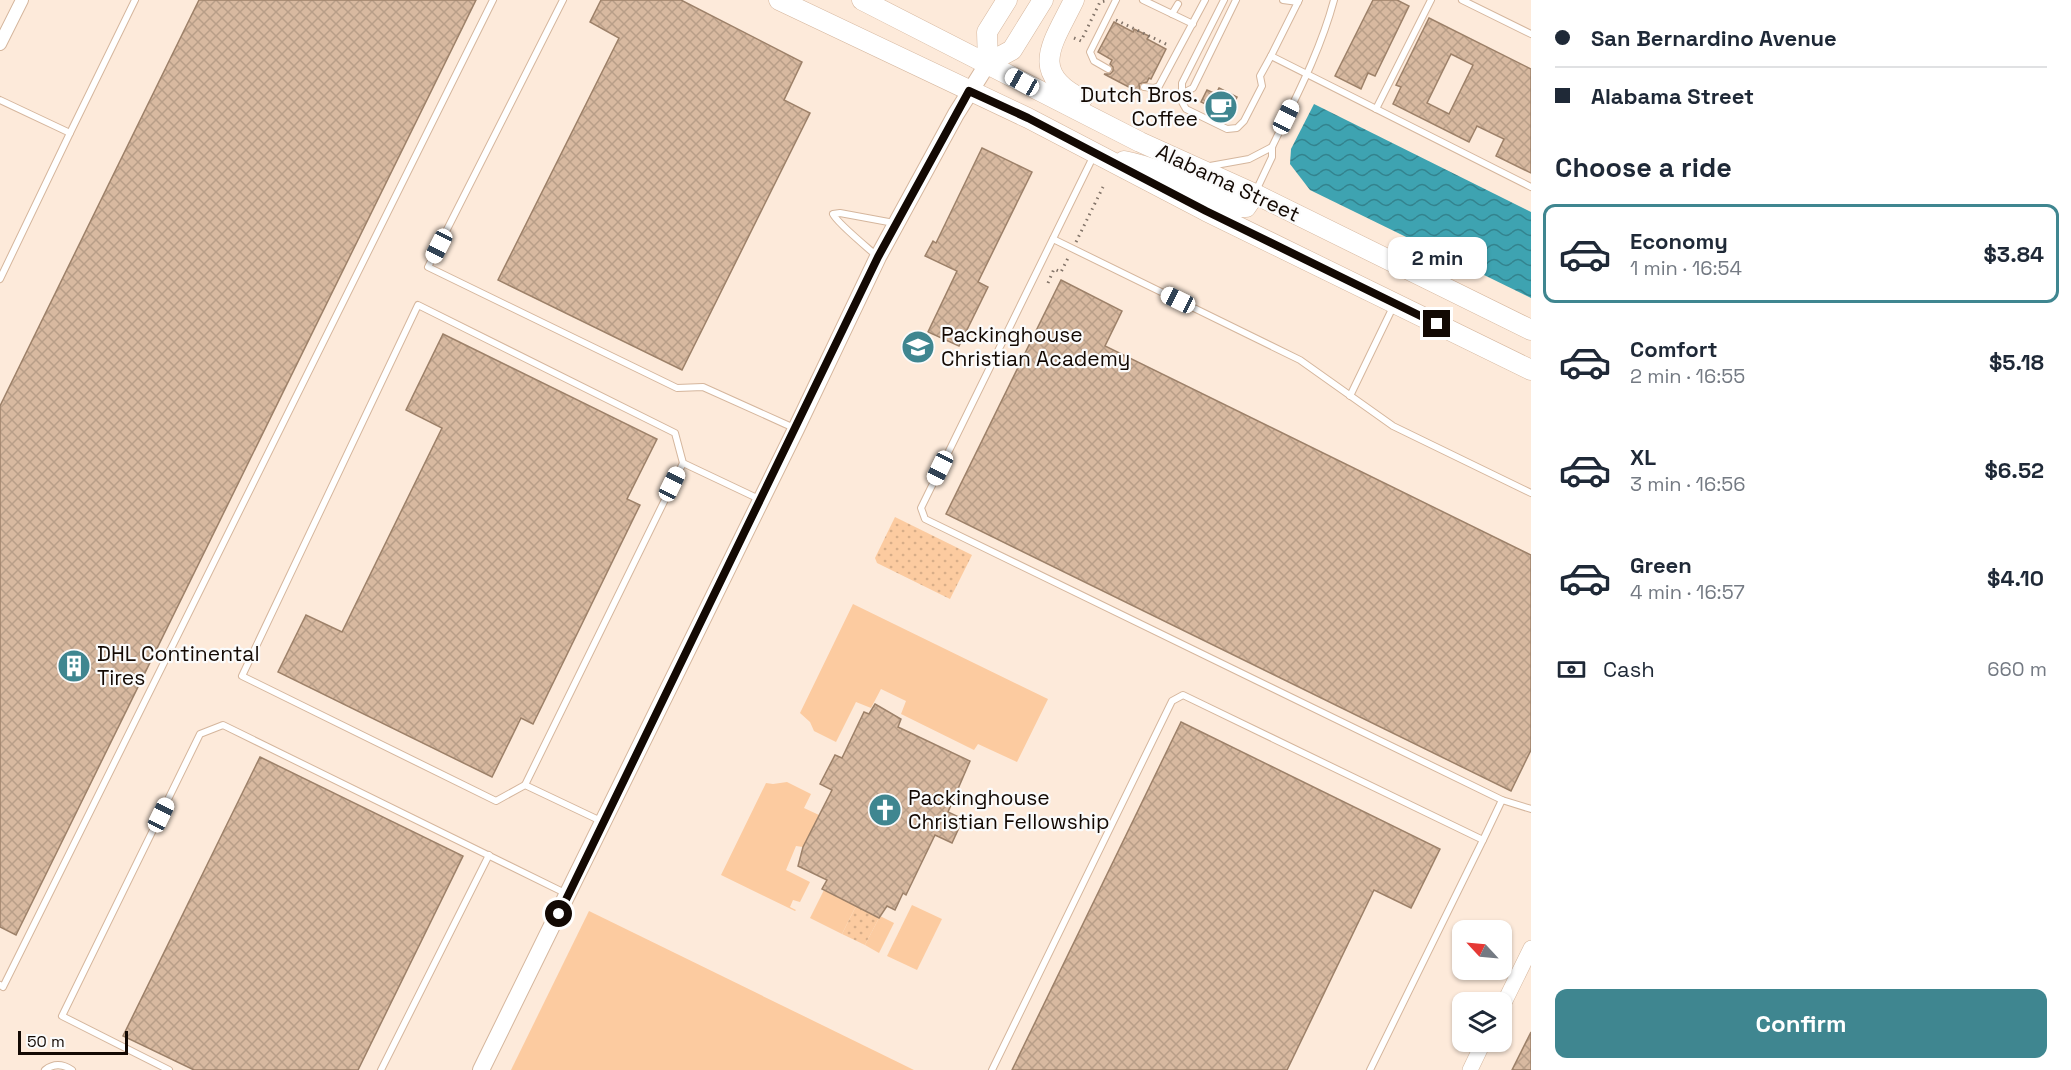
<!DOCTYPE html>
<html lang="en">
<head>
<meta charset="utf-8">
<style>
  body { margin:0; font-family:"Space Grotesk",sans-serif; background:#f6f6f7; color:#1f2937; height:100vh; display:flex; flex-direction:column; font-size:22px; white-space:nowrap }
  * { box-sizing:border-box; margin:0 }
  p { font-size:20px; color:#747a83 }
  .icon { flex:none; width:33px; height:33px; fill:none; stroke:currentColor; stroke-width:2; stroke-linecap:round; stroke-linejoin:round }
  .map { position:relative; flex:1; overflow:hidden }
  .panel { display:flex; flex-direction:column; background:#fff; width:540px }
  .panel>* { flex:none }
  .hud { display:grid; align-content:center; height:132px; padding:0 24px; background:#fff }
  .needle { width:39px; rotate:296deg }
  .fabs { position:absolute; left:1452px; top:920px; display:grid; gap:12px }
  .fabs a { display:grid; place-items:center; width:60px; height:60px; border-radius:12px; background:#fff; box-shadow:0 2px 4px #0004; font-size:30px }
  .scale { position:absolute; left:18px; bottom:15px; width:110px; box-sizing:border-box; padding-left:6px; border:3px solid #130903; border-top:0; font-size:16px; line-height:21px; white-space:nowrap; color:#130903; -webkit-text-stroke:4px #fbfbfb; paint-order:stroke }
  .end { position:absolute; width:27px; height:27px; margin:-14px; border:8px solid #130903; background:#fff; box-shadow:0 0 0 3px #fff }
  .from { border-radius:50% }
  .bubble { position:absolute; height:42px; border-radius:12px; background:#fff; box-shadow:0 2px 4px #0004; font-size:20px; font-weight:700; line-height:42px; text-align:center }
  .car { position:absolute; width:18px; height:36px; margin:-18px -9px; border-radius:8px; box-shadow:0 0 4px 2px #0007; background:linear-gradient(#fff 24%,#345 0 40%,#fff 0 76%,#345 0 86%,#fff 0) }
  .hud b { display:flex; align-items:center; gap:21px; height:57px; font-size:22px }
  .hud b+b { border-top:2px solid #e0e1e3 }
  .hud i { width:15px; height:15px; background:#1f2937 }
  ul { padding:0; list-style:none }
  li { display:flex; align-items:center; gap:18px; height:99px; margin:0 12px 9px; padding:0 12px; border:3px solid transparent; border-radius:12px }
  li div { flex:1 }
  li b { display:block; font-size:22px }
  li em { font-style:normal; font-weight:700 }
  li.active { border-color:#3f8690 }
  li>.icon { width:54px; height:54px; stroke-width:1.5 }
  h2 { padding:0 24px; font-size:27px; line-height:72px }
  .pay { display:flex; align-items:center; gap:15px; height:66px; padding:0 24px; font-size:22px }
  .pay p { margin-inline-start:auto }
  .button { display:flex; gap:12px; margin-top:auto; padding:12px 24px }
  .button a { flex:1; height:69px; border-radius:12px; background:#3f8690; color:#fff; font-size:24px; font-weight:700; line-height:69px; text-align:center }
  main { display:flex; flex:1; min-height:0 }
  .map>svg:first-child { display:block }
  .grass { fill:#fccba0 }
  .park { fill:url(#park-dots) }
  .water { fill:url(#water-waves) }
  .building { fill:url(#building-cross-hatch); stroke:#9d8169; stroke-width:1.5; fill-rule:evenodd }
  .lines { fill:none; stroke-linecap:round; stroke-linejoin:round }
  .service-casing { stroke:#d5b69d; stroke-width:8 }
  .minor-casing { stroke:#d5b69d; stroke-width:14 }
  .tertiary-casing { stroke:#d5b69d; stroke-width:16 }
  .secondary-casing { stroke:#d5b69d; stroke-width:18 }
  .primary-casing { stroke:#d5b69d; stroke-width:21 }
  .path { stroke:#807267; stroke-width:3; stroke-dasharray:1.5 4.5; stroke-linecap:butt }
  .service { stroke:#fff; stroke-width:6 }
  .minor { stroke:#fff; stroke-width:12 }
  .tertiary { stroke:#fff; stroke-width:15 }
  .secondary { stroke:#fff; stroke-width:16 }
  .primary { stroke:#fff; stroke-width:20 }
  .route { stroke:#130903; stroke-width:8 }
  .labels { text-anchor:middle; stroke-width:4.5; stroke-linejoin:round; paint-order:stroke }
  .poi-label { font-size:21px; fill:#130903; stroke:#fbfbfb; text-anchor:start }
  .street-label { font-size:21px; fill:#130903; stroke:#fbfbfb }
</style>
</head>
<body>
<main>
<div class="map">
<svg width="1531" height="1070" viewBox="0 0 1531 1070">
  <defs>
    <pattern id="park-dots" width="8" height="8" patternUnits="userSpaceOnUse" patternTransform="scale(1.5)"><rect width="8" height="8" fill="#fccba0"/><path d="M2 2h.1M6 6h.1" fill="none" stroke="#d7ad88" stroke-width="1.8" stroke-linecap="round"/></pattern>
    <pattern id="water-waves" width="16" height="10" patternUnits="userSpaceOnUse" patternTransform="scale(1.5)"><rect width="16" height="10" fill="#3ea3b1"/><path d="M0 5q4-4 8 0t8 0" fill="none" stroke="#33838e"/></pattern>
    <pattern id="building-cross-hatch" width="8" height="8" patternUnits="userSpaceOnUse" patternTransform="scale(1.5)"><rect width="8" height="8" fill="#d8b9a0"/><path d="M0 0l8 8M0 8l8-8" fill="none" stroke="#b89e88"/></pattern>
  </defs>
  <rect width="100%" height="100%" fill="#fdeada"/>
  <g class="grass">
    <path d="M853,604L1048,699L1017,762L978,744L974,750L901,714L906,701L881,689L871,708L856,702L836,742L814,731L810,722L800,713Z"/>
    <path d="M787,782L811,794L804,808L819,815L803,847L796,846L786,870L810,882L800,902L793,900L790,907L796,910L795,911L721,875L766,783L773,784Z"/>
    <path d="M824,890L856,906L842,934L810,918Z"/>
    <path d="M912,905L942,919L917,970L887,956Z"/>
    <path d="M589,911L914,1070H511Z"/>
    <path d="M880,916L894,923L879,953L865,945Z"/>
  </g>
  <g class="park">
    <path d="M895,517L972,555L950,599L877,563L875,558Z"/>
    <path d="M856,906L879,918L865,945L842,934Z"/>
  </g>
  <path class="water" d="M1314,104L1531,212V298L1310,190L1290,164L1291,149Z"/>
  <g class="building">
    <path d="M199,0H476L16,935L0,927V406Z"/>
    <path d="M601,0H681L802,62L784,100L810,113L682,370L498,280L619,38L590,22Z"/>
    <path d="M1373,0H1397L1409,6L1375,76L1368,73L1361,89L1335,76Z"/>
    <path d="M1429,18L1531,69V173L1496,156L1504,139L1477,126L1469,142L1393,104L1401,87L1396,85ZM1451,54L1473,65L1449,114L1427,103Z"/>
    <path d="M1114,22L1133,32L1134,29L1149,36L1147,39L1166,49L1151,79L1149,78L1147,82L1139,84L1140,93L1104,74H1110L1113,71V67L1110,64L1112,60L1098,52Z"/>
    <path d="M1219,88L1237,97L1228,115L1201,102L1207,90L1216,94Z"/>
    <path d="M982,148L1032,172L978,282L988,287L959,346L928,332L957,271L925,256L933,241L936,243Z"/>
    <path d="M1061,280L1122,311L1105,346L1531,555V750L1511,791L946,514Z"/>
    <path d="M443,334L657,439L627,499L640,505L533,724L521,718L492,777L278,672L306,615L342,632L442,428L406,410Z"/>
    <path d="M875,704L901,719L898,727L970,761L948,812L963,819L952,843L935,835L906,895L903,893L895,910L887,906L879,918L822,889L827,880L798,866L803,847L832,790L820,784L835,755L842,758L864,712L869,714Z"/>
    <path d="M1181,722L1440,849L1411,908L1374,890L1287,1070H1012Z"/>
    <path d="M260,757L463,856L358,1070H194L123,1036Z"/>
    <path d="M1531,1032V1070H1512Z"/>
  </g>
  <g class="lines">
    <g class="service-casing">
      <g id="service">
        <path d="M563,0L428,267L677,388L703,387L794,428"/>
        <path d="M1143,0L1193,24"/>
        <path d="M1224,0L1182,83V102L1186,109L1227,129L1237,128L1244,121L1262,86L1260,76L1271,56"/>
        <path d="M1283,0L1298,2"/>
        <path d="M1299,0L1271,56L1531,187"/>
        <path d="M1462,0L1531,34"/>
        <path d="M1172,14L1178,4"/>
        <path d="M1108,69L1094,61L1090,52L1116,0"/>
        <path d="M1144,87L1154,88L1159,86L1205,0"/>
        <path d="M1181,94L1193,88L1236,0"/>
        <path d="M0,100L70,133L0,279"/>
        <path d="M1376,109L1431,0"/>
        <path d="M70,133L135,0"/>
        <path d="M1094,155L921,508L925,519L1502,800"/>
        <path d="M1210,166L1249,159L1272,147"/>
        <path d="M1255,193L1272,157V147C1295,99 1320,52 1334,0"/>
        <path d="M1053,239L1300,360L1393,426L1531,493"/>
        <path d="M878,257C868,248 837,223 833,214L840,213L894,223"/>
        <path d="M1350,396L1393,307"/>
        <path d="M525,785L683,463"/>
        <path d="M603,822L525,785L496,801L242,676L418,305L675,433L683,463L759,499"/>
        <path d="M0,985L3,987L493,0"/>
        <path d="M45,1070C54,1063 63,1064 72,1070"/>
        <path d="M169,1070L62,1016L200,734L223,725L567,894"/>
        <path d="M381,1070L489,855"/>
        <path d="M992,1070L1172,701L1183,695L1483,840L1502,800L1531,809"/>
        <path d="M1370,1070L1483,840"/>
      </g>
    </g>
    <g class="minor-casing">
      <path id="minor" d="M0,44L22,0"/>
    </g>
    <g class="tertiary-casing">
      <g id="tertiary">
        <path d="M1502,1007L1531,948"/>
        <path d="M1470,1070L1484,1041"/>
      </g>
    </g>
    <g class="secondary-casing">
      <path id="secondary" d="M481,1070L796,429L878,257L956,114L988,63"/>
    </g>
    <g class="primary-casing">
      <g id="primary">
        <path d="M779,0L1028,118L1206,211L1531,370"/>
        <path d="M862,0L1140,142L1255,194L1531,330"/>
        <path d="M1074,0C1054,42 1027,72 1082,99"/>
        <path d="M988,63L1012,50L1043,0"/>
        <path d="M988,63L987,32L1007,0"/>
        <path d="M1124,161C1166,169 1201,193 1241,207H1246L1255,194"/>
      </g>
    </g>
    <g class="path">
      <path d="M1116,20L1170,46"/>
      <path d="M1074,38L1081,41L1100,2L1105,1"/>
      <path d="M1076,242L1103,187"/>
      <path d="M1048,283L1054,269L1061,272L1069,256"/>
    </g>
    <use href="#service" class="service"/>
    <use href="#minor" class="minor"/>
    <use href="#tertiary" class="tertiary"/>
    <use href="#secondary" class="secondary"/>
    <use href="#primary" class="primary"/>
  </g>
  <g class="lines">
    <path class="route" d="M559,914L878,257L969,91L1028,118L1206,211L1437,324"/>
  </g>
  <defs>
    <g id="cafe-disc" transform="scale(1.725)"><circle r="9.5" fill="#3f8690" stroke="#fbfbfb"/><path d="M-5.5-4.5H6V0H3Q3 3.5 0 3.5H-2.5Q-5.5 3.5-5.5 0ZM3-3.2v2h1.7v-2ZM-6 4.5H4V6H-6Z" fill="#fff"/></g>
    <g id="school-disc" transform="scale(1.725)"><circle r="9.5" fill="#3f8690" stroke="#fbfbfb"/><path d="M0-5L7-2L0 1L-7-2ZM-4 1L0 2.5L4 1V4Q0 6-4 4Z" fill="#fff"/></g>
    <g id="building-disc" transform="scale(1.725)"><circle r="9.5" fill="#3f8690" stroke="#fbfbfb"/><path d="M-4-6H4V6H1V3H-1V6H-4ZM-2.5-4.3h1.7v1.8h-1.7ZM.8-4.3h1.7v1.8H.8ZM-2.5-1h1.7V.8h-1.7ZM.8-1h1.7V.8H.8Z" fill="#fff"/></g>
    <g id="church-disc" transform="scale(1.725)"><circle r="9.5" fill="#3f8690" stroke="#fbfbfb"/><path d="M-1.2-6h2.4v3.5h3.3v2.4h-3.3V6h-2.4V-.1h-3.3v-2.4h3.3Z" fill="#fff"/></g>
  </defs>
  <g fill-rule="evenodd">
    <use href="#cafe-disc" x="1221" y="107"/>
    <use href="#school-disc" x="918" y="347"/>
    <use href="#building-disc" x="74" y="666"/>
    <use href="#church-disc" x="885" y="810"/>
  </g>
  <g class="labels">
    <g class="poi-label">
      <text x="1198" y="102" text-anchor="end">Dutch Bros.<tspan x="1198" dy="24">Coffee</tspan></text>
      <text x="941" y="342">Packinghouse<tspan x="941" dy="24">Christian Academy</tspan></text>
      <text x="97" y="661">DHL Continental<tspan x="97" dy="24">Tires</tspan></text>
      <text x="908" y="805">Packinghouse<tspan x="908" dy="24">Christian Fellowship</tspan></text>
    </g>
    <g class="street-label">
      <text transform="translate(1228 183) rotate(25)" y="7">Alabama Street</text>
    </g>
  </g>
</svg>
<div class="fabs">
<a><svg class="needle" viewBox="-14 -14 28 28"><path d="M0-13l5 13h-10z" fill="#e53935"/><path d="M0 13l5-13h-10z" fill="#747a83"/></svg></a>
<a><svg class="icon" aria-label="layers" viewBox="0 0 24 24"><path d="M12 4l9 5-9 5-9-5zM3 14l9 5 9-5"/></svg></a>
</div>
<div class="scale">50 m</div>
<i class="end from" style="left:559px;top:914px"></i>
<i class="end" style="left:1437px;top:324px"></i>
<div class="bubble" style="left:1388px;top:237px;width:99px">2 min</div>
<i class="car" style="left:1022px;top:82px;rotate:299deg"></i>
<i class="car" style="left:1286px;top:117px;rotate:26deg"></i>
<i class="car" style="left:439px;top:246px;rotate:207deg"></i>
<i class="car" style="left:1178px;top:300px;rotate:296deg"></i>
<i class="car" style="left:940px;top:468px;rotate:206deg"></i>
<i class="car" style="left:672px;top:484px;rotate:26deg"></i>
<i class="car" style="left:161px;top:815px;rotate:26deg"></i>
</div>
<section class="panel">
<div class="hud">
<b><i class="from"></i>San Bernardino Avenue</b>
<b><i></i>Alabama Street</b>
</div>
<h2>Choose a ride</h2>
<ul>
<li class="active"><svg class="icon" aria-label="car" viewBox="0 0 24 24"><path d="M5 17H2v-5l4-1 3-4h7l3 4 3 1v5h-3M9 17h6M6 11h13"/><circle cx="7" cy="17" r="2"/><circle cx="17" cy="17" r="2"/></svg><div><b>Economy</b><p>1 min · 16:54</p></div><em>$3.84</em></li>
<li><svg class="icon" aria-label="car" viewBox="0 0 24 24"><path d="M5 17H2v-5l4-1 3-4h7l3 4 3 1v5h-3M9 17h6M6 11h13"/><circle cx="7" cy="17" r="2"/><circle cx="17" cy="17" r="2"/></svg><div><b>Comfort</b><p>2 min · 16:55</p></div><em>$5.18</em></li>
<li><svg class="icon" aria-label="car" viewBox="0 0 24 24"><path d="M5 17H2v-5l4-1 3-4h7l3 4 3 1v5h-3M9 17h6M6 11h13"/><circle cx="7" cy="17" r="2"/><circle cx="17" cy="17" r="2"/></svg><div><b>XL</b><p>3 min · 16:56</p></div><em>$6.52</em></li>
<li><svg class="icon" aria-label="car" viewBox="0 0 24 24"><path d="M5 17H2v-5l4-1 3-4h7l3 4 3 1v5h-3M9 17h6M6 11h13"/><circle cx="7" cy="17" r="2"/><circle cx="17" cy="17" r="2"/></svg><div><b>Green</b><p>4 min · 16:57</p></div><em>$4.10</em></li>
</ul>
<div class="pay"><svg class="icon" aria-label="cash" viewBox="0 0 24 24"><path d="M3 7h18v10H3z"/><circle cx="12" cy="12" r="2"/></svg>Cash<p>660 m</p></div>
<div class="button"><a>Confirm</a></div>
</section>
</main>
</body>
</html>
